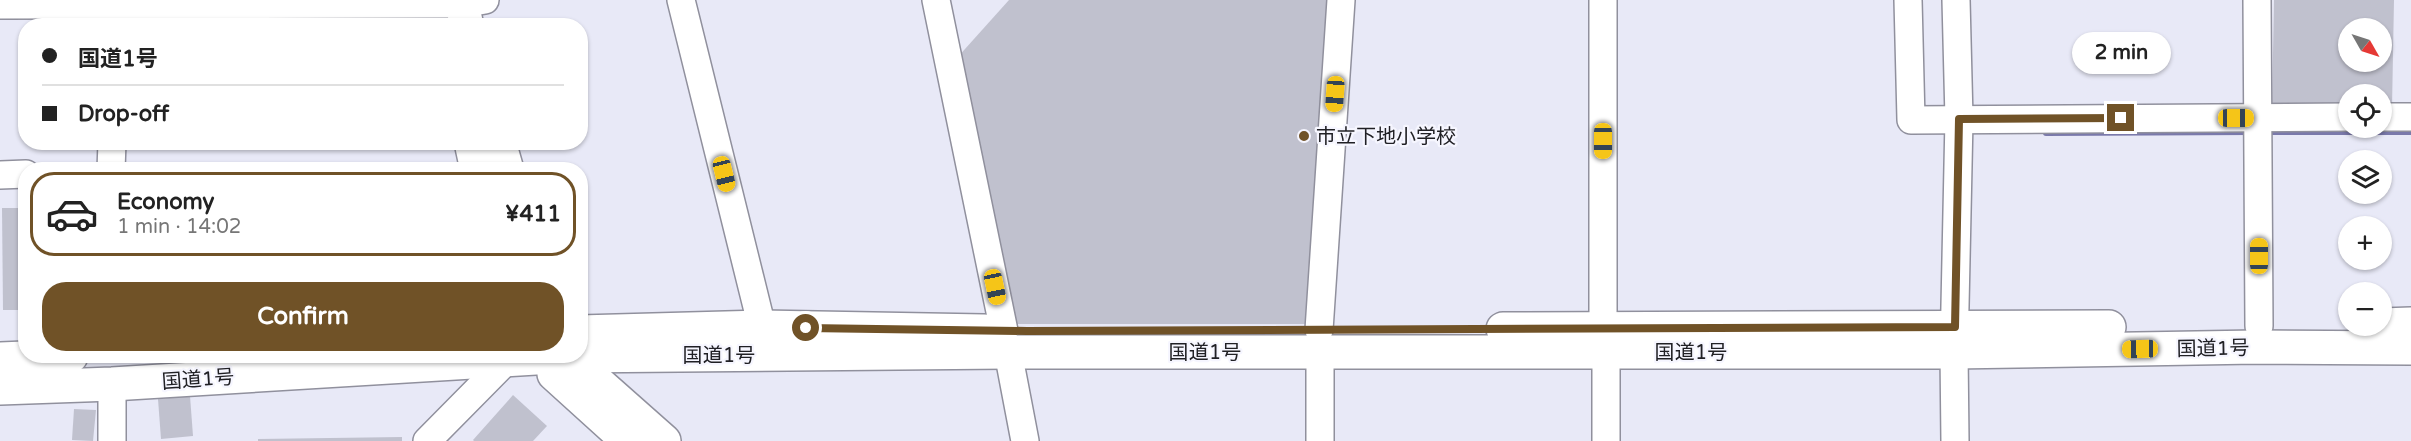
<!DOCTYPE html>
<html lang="en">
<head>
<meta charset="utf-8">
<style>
  body { margin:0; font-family:"Varela Round","Noto Sans JP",sans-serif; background:#f2f2f2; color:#222; height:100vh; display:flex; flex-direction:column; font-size:22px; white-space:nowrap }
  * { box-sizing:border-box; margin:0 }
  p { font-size:20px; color:#767676 }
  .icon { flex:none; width:33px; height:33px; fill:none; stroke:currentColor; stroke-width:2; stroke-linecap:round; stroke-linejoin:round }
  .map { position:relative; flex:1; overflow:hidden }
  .drawer { position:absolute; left:18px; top:162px; width:570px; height:201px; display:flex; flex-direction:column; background:#fff; border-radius:24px; box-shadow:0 2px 4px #0004 }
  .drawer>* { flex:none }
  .banner { position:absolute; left:18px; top:18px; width:570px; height:132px; border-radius:24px; box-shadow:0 2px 4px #0004; display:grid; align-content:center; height:132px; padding:0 24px; background:#fff }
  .needle { width:39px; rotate:129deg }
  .buttons { position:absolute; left:2338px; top:18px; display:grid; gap:12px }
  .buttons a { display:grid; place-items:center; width:54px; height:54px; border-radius:50%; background:#fff; box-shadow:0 2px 4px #0004; font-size:30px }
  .end { position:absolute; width:27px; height:27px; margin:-14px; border:8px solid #705227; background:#fff; box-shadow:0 0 0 3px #fff }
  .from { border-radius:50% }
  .bubble { position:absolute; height:42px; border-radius:21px; background:#fff; box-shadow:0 2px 4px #0004; font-size:20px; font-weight:700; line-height:42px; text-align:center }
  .car { position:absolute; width:18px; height:36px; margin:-18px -9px; border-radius:8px; box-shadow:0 0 4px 2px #0007; background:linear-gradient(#f5c518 24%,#345 0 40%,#f5c518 0 76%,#345 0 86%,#f5c518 0) }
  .banner b { display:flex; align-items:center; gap:21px; height:57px; font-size:22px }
  .banner b+b { border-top:2px solid #e0e0e0 }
  .banner i { width:15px; height:15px; background:#222 }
  ul { padding:10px 0 0; list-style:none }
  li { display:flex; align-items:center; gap:18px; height:84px; margin:0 12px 9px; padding:0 12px; border:3px solid #e0e0e0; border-radius:24px }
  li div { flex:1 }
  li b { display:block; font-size:22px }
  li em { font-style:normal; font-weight:700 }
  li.selected { border-color:#705227 }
  li>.icon { width:54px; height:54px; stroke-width:1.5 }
  .cta { display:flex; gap:12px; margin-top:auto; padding:12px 24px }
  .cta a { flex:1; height:69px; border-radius:24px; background:#705227; color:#fff; font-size:24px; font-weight:700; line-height:69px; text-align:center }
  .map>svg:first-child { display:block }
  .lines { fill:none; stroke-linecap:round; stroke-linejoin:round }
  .stream { stroke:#7a79ab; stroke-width:6 }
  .building { fill:#c0c1ce; fill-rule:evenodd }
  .minor-casing { stroke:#90909d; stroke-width:30 }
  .major-casing { stroke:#90909d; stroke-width:36 }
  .highway-casing { stroke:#90909d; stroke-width:36 }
  .minor { stroke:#fff; stroke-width:27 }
  .major { stroke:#fff; stroke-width:33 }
  .highway { stroke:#fff; stroke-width:33 }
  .route { stroke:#705227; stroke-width:8 }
  .poi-dot { fill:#705227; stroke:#f6f6ff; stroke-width:2 }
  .labels { text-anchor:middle; stroke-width:4.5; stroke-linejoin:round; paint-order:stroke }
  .poi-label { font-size:20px; fill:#202025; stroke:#f6f6ff; text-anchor:start }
  .street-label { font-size:20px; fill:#202025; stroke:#f6f6ff }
</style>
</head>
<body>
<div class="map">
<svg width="2411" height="441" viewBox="0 0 2411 441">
  <rect width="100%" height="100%" fill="#e8e9f7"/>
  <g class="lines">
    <g class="stream">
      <path d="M2265,132H2411"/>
      <path d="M2046,133L2252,132"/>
    </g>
  </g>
  <g class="building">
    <path d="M1009,0H1332L1313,324H1010L956,59Z"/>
    <path d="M2274,0H2394L2392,108H2382V94H2349V108L2272,107ZM2349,28H2382V62H2349Z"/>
    <rect x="356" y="21" width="63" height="5"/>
    <path d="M2,208H26V310H3Z"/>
    <path d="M513,395L547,426L533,441H474L473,440Z"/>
    <path d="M190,396L193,436L161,439L158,399Z"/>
    <path d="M74,409L96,410L93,441L72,440Z"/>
    <path d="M402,437V441H258V439Z"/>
  </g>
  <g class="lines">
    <g class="minor-casing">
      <g id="minor">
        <path d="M681,0L762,327"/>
        <path d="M936,0L1004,331"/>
        <path d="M1603,0V328"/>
        <path d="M1908,0L1911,120L2349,117"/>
        <path d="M2257,0L2259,326"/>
        <path d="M0,5L462,4L485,0"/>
        <path d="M2382,117H2411"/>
        <path d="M111,170L112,142"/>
        <path d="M0,175L26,174"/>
        <path d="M1319,330L1341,0"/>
        <path d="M1008,352L1025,441"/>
        <path d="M112,384V441"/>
        <path d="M427,441L508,359"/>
        <path d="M1320,441V352"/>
        <path d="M1606,441V352"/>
        <path d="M1955,441L1954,352L1959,119L1956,0"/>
      </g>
    </g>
    <g class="major-casing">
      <g id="major">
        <path d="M461,0L467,26"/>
        <path d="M471,142L477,170"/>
        <path d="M499,142L507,170"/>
        <path d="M568,356L664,441"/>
        <path d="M554,374L628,441"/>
      </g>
    </g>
    <g class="highway-casing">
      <g id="highway">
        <path d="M2382,325L2411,324"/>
        <path d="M1503,329L2109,327"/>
        <path d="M580,332L762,327L984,331"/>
        <path d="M0,359L71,356"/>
        <path d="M0,388L112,384L569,356L1008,352H1954L2256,347L2411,348"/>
      </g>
    </g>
    <use href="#minor" class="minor"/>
    <use href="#major" class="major"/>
    <use href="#highway" class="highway"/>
  </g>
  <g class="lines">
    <path class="route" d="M806,328L1027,331L1955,327L1959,119L2121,118"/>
  </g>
  <circle class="poi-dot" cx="1304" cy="136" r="6"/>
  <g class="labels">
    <g class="poi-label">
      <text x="1316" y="143">市立下地小学校</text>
    </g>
    <g class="street-label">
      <text transform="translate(2213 348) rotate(-1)" y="7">国道1号</text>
      <text x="1205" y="359">国道1号</text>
      <text x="1691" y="359">国道1号</text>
      <text x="719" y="362">国道1号</text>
      <text transform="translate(198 379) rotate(-4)" y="7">国道1号</text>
    </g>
  </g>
</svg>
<div class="buttons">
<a><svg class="needle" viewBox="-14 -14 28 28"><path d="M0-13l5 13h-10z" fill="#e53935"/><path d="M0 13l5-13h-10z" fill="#767676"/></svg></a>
<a><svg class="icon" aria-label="locate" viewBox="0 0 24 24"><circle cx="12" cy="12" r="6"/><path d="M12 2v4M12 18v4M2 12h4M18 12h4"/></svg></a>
<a><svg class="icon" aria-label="layers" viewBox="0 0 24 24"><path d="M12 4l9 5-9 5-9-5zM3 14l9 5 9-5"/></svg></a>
<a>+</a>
<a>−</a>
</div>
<i class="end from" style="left:806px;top:328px"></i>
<i class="end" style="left:2121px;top:118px"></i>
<div class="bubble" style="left:2072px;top:32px;width:99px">2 min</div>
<i class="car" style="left:1335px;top:94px;rotate:184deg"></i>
<i class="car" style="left:2236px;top:118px;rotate:90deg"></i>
<i class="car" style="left:1603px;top:141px;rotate:180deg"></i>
<i class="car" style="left:724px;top:174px;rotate:166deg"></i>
<i class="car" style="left:2259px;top:256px;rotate:0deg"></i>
<i class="car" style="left:995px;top:287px;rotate:168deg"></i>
<i class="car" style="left:2140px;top:349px;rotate:269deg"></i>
<div class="banner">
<b><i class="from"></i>国道1号</b>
<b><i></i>Drop-off</b>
</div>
<section class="drawer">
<ul>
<li class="selected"><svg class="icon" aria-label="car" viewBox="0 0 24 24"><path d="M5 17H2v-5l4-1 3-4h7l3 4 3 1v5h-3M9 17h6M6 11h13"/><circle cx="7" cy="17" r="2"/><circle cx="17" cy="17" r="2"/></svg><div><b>Economy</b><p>1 min · 14:02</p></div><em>¥411</em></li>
</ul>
<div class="cta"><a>Confirm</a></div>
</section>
</div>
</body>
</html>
